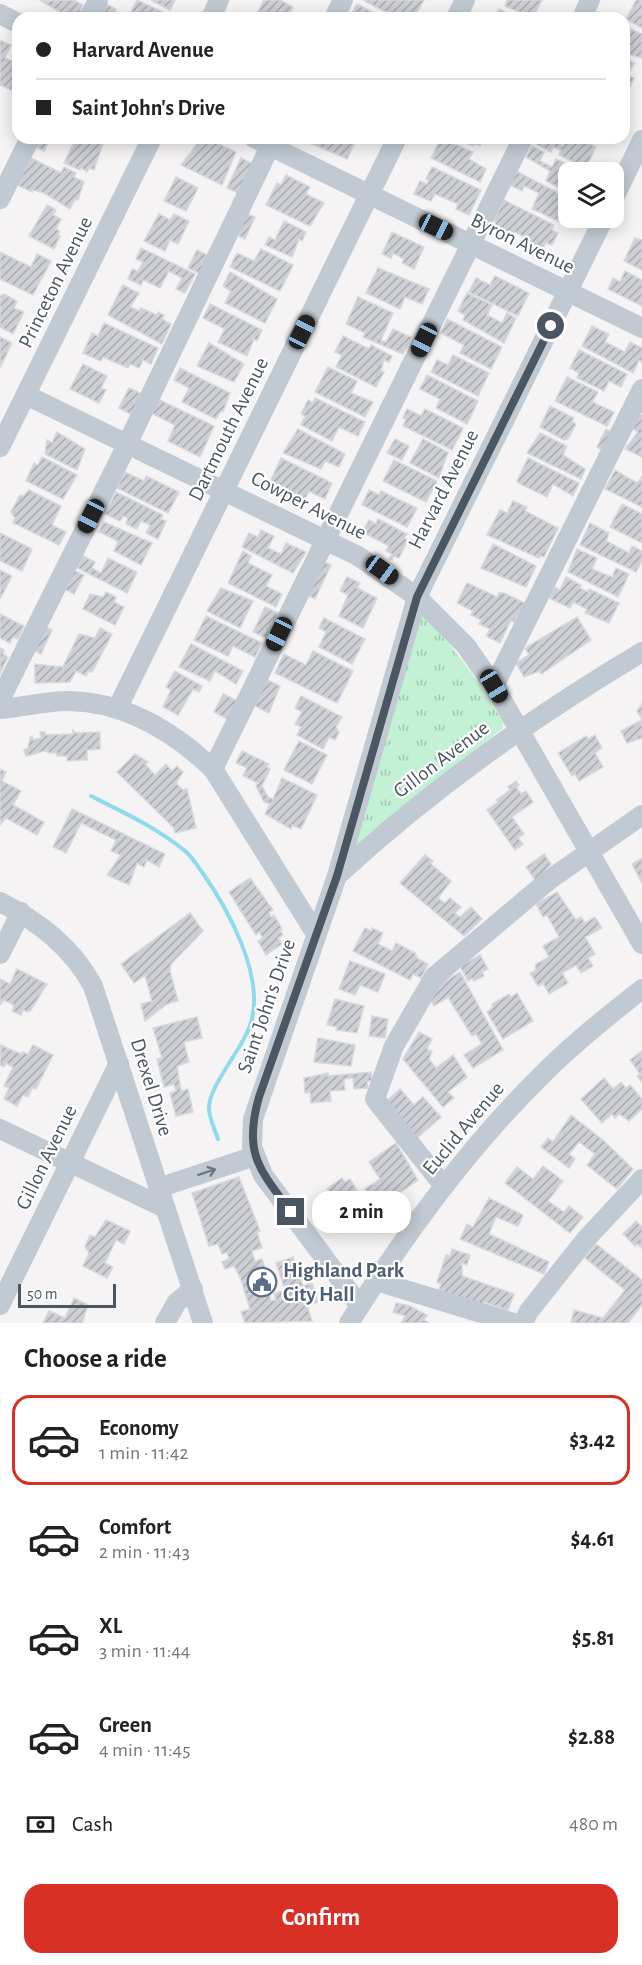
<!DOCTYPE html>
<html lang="en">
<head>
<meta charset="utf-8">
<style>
  body { margin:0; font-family:"Alegreya Sans",sans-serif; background:#f2f2f2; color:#222; height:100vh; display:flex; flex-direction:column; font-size:22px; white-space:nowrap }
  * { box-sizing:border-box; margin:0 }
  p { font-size:20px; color:#767676 }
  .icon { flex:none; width:33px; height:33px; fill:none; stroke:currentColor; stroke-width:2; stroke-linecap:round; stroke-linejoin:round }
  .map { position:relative; height:1323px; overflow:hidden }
  .side { display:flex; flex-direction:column; background:#fff; flex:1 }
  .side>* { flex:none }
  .top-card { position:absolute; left:12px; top:12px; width:618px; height:132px; border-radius:18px; box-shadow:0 3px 15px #0003; display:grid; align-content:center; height:132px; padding:0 24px; background:#fff }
  .tools { position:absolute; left:558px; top:162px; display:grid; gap:12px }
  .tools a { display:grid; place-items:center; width:66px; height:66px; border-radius:12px; background:#fff; box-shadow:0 3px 15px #0003; font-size:30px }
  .scale { position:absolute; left:18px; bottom:15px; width:98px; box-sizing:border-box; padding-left:6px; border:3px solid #4a5661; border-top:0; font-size:16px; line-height:21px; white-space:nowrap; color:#4a5661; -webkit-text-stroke:4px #fff; paint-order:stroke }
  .end { position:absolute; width:27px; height:27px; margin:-14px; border:8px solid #4a5661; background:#fff; box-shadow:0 0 0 3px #fff }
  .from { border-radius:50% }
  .bubble { position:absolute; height:42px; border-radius:18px; background:#fff; box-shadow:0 3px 15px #0003; font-size:20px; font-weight:600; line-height:42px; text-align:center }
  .car { position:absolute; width:18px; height:36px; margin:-18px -9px; border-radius:8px; box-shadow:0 0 4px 2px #0007; background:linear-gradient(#222 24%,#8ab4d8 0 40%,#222 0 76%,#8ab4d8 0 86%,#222 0) }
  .top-card b { display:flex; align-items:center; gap:21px; height:57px; font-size:22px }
  .top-card b+b { border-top:2px solid #e0e0e0 }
  .top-card i { width:15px; height:15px; background:#222 }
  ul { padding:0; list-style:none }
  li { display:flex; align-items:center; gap:18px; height:90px; margin:0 12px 9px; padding:0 12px; border:3px solid transparent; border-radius:18px }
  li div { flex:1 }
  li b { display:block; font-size:22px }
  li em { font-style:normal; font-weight:600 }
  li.on { border-color:#d93025 }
  li>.icon { width:54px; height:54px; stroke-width:1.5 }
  h2 { padding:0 24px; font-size:27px; line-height:72px }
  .pay { display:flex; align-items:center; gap:15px; height:66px; padding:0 24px; font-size:22px }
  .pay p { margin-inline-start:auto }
  .primary-button { display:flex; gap:12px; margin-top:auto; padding:12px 24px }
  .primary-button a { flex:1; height:69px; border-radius:18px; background:#d93025; color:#fff; font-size:24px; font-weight:600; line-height:69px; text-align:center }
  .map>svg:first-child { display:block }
  .park { fill:url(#park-tufts) }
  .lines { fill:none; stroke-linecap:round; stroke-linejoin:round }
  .stream { stroke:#90daee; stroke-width:4 }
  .building { fill:url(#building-hatch); stroke:#d7d9de; stroke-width:1.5 }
  .minor { stroke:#c1cad2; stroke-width:20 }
  .oneway { stroke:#6e7983 }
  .route { stroke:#4a5661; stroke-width:8 }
  .labels { text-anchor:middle; stroke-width:4.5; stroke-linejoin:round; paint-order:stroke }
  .street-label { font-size:21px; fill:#4a5661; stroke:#fff }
  .service-label { font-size:21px; font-weight:bold; fill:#4e5e75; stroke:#fff; text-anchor:start }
</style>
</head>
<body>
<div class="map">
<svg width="642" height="1323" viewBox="0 0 642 1323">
  <defs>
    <pattern id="park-tufts" width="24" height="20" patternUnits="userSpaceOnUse" patternTransform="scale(1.5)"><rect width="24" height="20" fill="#c3f1d5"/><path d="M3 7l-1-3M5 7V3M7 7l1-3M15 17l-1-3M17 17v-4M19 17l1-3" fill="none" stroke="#a0c6b0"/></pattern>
    <pattern id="building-hatch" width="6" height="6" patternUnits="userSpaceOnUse" patternTransform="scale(1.5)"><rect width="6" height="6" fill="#cdcfd5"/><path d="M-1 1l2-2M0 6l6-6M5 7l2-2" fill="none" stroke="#a8abb0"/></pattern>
  </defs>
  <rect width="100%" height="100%" fill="#f5f3f3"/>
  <path class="park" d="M422,615C457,649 478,681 503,722V728L358,846L355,845Z"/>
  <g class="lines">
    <path class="stream" d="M91,796C123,812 157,828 185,851C192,856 197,866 202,872C228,909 263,973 252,1019C246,1046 208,1085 209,1109C209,1118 215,1130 218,1139"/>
  </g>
  <g class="building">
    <path d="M73,0L83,5L77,18H70L41,1Z"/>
    <path d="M137,0L163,12L160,18H128Z"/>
    <path d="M151,0H175L170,10Z"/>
    <path d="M264,0H280L293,7L288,17L255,18Z"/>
    <path d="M363,0H424L414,18H397Z"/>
    <path d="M507,0H542L533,18L505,6Z"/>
    <path d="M636,0H642V28L626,19Z"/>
    <path d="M102,2L116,9L115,11L121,14L119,18H94Z"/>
    <path d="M357,4L384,18H355L351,15Z"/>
    <path d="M499,9L513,16V18H495Z"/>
    <path d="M624,26L642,34V58L624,53Z"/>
    <path d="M0,40L11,45L5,58L18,63V93L0,85Z"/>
    <path d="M624,58L634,63L628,75L634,78L629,89L624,86Z"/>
    <path d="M34,138H50L44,151L31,145Z"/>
    <path d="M76,138H98L104,141L94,170L89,168L87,172L81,168L80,170L64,163Z"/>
    <path d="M312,138H357L347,159L310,143Z"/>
    <path d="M441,138L473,152L469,159L486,169L480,182L431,158Z"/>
    <path d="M457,138H483L480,146L475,143L473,146Z"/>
    <path d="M541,138H553L563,146L567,138H578L596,147L586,168L559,155L561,150L553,147L551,152L537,145Z"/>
    <path d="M200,140L209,144L211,140L236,152L222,185L181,165Z"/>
    <path d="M532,146L544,152L540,161L552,167L556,159L583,172H568V192L546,181L550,171L526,157Z"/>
    <path d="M31,158L61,173L64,167L76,173L74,177L84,182L78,200L75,199L70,209L44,193L33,190L32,192L17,185Z"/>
    <path d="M241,158L255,165L240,194L227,188Z"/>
    <path d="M432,167L481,190L469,215L456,209L458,204L435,194L431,201L414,194L420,181L427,184L429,181L426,179Z"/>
    <path d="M514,170L568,198V210L562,223L532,209L539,193L524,186L522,191L508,184Z"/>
    <path d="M286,175L310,187L306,194L324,203L310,226L266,205L277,183L281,185Z"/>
    <path d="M176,177L198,188L186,211L164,201Z"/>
    <path d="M504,200L554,225L552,230L558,233L552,245L546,243L540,254L528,248L531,240L515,232L511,239L499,233L501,229L494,225L496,222L494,220Z"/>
    <path d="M47,205L56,210L53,215L61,219L56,229L60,231L58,235L60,236L54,249L29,236Z"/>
    <path d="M243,212L255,217L245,239L233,233Z"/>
    <path d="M159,214L170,220L174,214L189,221L178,244L170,240L165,251L144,241Z"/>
    <path d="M284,221L306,232L302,241L299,239L292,257L265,245L269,237L275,240Z"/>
    <path d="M392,232L424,247L414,269L402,263L404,259L393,253L391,258L382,254Z"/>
    <path d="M635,238L642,240V270L624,261Z"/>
    <path d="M141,248L195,274L185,293L176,289L182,278L169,271L160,288L143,280L141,285L128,279L132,269L138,271L143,262L136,259Z"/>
    <path d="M261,249L293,265L280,291L230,267L237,253L254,261Z"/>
    <path d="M197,250L211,257L203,275L188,268Z"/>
    <path d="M0,252L31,267L37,254L51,261L33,295L0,279Z"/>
    <path d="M378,268L429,289L422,304L405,297L400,309L366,293Z"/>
    <path d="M625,271L642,280V306L608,289L613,278L620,282Z"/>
    <path d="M230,272L277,299L265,323L225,303L231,291L223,286Z"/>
    <path d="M495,276L529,293L518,316L469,292L476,278L490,285Z"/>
    <path d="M123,285L139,293L130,307L139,311L141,308L157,315L158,312L164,315L162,319L171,324L162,344L108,315Z"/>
    <path d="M467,293L492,305L487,315L502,323L507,313L516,318L504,343L463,320L465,315L458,311Z"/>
    <path d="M4,294L17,301L14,308L24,312L13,334L0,327V296Z"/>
    <path d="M358,297L393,313L381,340L386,342L393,329L411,337L403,354L363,337L365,333L346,324Z"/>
    <path d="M210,304L262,330L257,341L254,339L247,356L218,342L225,329L203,318Z"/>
    <path d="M447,319L502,347L491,369L460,353L464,345L441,333Z"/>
    <path d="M104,323L158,348L151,364L143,360L139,368L130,364L128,368L103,357L101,361L83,353L92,333L98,336Z"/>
    <path d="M592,326L609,334L605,342L625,352L630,342L642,348V362L639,360L633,373L582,346Z"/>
    <path d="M343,336L369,349L371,345L392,356L389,362L384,360L381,371L384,372L376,387L336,367L342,355L335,352Z"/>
    <path d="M0,337L12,343L0,368Z"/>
    <path d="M209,343L244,364L234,382L197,366Z"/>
    <path d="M579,350L627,374L621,387L609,381L604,391L577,378L579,373L570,368Z"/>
    <path d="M453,355L489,373L478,396L431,372L437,360L448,365Z"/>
    <path d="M83,364L107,376L101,388L106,390L99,403L70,389Z"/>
    <path d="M328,367L357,381L351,393L373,402L365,417L315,392Z"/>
    <path d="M180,368L230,393L223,412L221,411L216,419L182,402L189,388L174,380Z"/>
    <path d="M427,375L478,401L467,424L436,408L440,399L420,389Z"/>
    <path d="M567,377L598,392L592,402L614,412L607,426L555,401Z"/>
    <path d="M129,388L142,394L132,415L119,408Z"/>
    <path d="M315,398L365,422L358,436L339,427L332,441L301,425L305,416L301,414L308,400L313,403Z"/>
    <path d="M158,399L214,426L200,457L168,441L175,425L151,413Z"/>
    <path d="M550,406L574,418L572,422L576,424L568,439L564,440L540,427Z"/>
    <path d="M407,409L421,416L425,409L463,428L452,450L403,426L406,420L403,418Z"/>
    <path d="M639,414L642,416V457L625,449L638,432L633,429Z"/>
    <path d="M298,429L345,454L339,467L325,461L321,469L283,453Z"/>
    <path d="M606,429L617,435L608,453L597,447Z"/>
    <path d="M57,432L85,449L77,470L45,454L47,440L52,443Z"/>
    <path d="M540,433L567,446L563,455L585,469L581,479L527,453Z"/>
    <path d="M395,439L409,446L402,460L387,453Z"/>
    <path d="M423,439L448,452L439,478L410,463Z"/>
    <path d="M42,457L77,475L63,499L26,481L34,463L38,465Z"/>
    <path d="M281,458L332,483L325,499L309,491L302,505L267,489Z"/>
    <path d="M528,458L579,483L573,496L553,484L547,497L520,484L517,481Z"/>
    <path d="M394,460L437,481L426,502L383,481Z"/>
    <path d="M615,470L637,483L642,477V507L605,489Z"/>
    <path d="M125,472L144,481L146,476L179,492L168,513L117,488Z"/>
    <path d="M29,490L61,506L52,525L66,532L59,545L13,523L15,518L11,512L20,495L23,496Z"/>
    <path d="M369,490L379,495L381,491L417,508L407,527L362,505Z"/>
    <path d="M116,492L163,515L161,519L166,521L158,539L146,533L150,525L141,521L137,529L126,524L128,518L123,516L120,521L105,514Z"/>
    <path d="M513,501L527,507L525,511L558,528L544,557L541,556L539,558L487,535L500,510L507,513Z"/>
    <path d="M622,504L642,514V543L610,527Z"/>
    <path d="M378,519L407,534L404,538L408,540L399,558L394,556L392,560L389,559L392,554L386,551L389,546L362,532L369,520L376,524Z"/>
    <path d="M104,522L152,543L141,565L114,551L118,541L99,532Z"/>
    <path d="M590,523L609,533L606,541L629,553L632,546L642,551V561L636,572L580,545Z"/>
    <path d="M261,530L274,536L268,548L281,554L286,543L306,552L293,573L242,547L249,533L258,537Z"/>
    <path d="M0,533L32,549L22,571L0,561Z"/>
    <path d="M493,544L536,566L526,587L481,568Z"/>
    <path d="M577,549L597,558L592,569L612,577L616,568L629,574L618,597L568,572Z"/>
    <path d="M243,551L251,556L248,563L272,575L266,586L282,594L276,607L228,583Z"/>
    <path d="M83,556L95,562L92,568L101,573L108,558L137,572L127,593L77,568Z"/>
    <path d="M319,560L331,565L315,599L303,593Z"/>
    <path d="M69,568L84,575L74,594L60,587Z"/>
    <path d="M0,570L12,576L0,599Z"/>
    <path d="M347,577L360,583L357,588L377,598L363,628L339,616L348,595L340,591Z"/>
    <path d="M566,577L581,585L580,588L588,592L589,589L619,603L609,623L585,613L587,609L573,602L570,608L549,598L555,587L560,590Z"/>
    <path d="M467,583L497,597L499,593H504L527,604L520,617L517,616L514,622L511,620L500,643L486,636L490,629L479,624L481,620L471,615L473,611L457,603Z"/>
    <path d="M221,588L253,601L240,628L207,611Z"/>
    <path d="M106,592L116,597L114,602L124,607L115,625L83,609L90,594L103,597Z"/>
    <path d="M265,607L278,613L266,638L253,632Z"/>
    <path d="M0,614L24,626L18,639L13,637L10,643L0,638Z"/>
    <path d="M206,616L262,643L255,657L233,646L228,656L194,640Z"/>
    <path d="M577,617L591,640L541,674L540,671L524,677L516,663L529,655L525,648Z"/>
    <path d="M324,618L365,639L352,664L319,647L326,632L319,628Z"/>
    <path d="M40,625L52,630L41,654L29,648Z"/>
    <path d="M100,628L112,634L92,672L89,671L86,676L76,671L70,682L35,683V664L63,667L79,634L95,638Z"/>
    <path d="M191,644L243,671L236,684L215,671L210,681L179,667Z"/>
    <path d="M0,648L4,650L3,654L8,657L0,674Z"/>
    <path d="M313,651L353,671L337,703L275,673L284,654L306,665Z"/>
    <path d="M175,671L202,686L199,692L193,689L178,715L163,707L171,690L166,687Z"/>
    <path d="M266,679L280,686L269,713L253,705Z"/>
    <path d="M223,694L238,701L229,720L214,712Z"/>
    <path d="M301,696L342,717L336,727L339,732L335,740L329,737L323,749L297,735L301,727L295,724L302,712L295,708Z"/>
    <path d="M642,704V738L627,743L621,731L642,720L637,711Z"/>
    <path d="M73,730L76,733L100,732V749L87,750V760L67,761V756H57V753H48V750L26,756L24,750L28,748L30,737L32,736L33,740L41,738L40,732H45V735L73,734Z"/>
    <path d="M595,735L602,748L595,753L603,767L579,781L575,774L572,776L558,753L586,736L588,739Z"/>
    <path d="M299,741L327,755L312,784L284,770Z"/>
    <path d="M242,751L269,764L267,767L270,769L262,786L268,797L273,799L282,778L317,795L301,829L292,825L291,829L265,814L270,804L264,802L256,786L258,783L243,776L247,768L236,763Z"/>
    <path d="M135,754L148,762L145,764L155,775L166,764L172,771L177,766L183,772L176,783L183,790L187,789L196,828L175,833L174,828L117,772Z"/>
    <path d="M0,769L6,772L2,781L21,791L13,805L44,822L37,835L6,818L0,825Z"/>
    <path d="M516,781L519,785L516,787L521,794L526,791L533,802L512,817L524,834L518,838L523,844L515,850L487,810L498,802L496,800L510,790L508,787Z"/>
    <path d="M72,809L165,854L159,867L147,860L144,867L137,863L129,885L107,875L121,855L111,851L116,840L81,823L66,853L53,847Z"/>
    <path d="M544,854L551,864L536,881L526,867Z"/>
    <path d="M425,855L433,861L431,864L451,881L438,898L445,903L450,898L461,907L455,913L460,917L471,907L482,919L464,936L400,883Z"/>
    <path d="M642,858V883L632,864Z"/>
    <path d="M250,878L273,910L269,912L271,917L274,915L282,929L280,930L283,935L278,938L282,944L266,955L258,941L263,938L259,932L256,935L229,892Z"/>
    <path d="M557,892L576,920L581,917L585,923L595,917L602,928L585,937L595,954L588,958L593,966L581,973L576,965L562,973L568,983L549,994L543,983L538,986L530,973L535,971L536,964L549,957L543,946L559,937L547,915L543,917L536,904Z"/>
    <path d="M190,913L203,931L171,964L170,971L178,1001L167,1004L145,1021L141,1004L152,1001L145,975L134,983L121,964Z"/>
    <path d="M365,928L371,931L372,928L383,933L378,944L392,951L396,943L415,953L418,959L428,964L421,978L413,974L410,980L353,951Z"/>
    <path d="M480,955L488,969L482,972L484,976L474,981L472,978L468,981L460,966Z"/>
    <path d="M350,961L385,974L378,992L360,985L355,995L339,989Z"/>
    <path d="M17,969L47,984L31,1010L28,1012L23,1010L21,1015L12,1011L14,1005L4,1000L0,1005V979L10,984Z"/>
    <path d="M460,972L503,1050L473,1068L464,1055L482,1044L476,1034L472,1036L449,999L450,996L434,1006L427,995L440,987L438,985Z"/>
    <path d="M517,993L533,1021L503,1039L487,1012L493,1007L492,1004L509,994L511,997Z"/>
    <path d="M335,999L364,1006L357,1033L336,1030L337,1027L327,1025Z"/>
    <path d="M372,1016L388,1019L385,1038L369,1036Z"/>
    <path d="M197,1017L202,1038L184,1042L189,1062L177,1066L181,1091L188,1089L193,1112L176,1116L170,1093L176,1091L174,1084L164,1087L157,1059L162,1058L153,1028Z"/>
    <path d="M419,1032L432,1039L427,1049L432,1051L429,1059L436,1068L453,1055L467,1077L448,1092L454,1098L443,1107L403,1059Z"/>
    <path d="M318,1038L355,1045L351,1066L314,1062Z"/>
    <path d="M1,1045L21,1054L23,1052L28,1054L33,1045L53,1055L36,1089L32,1088L28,1097L23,1095L17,1106L4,1099L9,1088L4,1086L13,1067L6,1063L4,1067L0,1065Z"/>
    <path d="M642,1051V1082L637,1076L640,1074L630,1060Z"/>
    <path d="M371,1072L372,1081H367L368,1088L354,1089L353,1078L344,1079L345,1090L330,1091L331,1101L311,1103L310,1092L305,1093L304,1078L328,1073V1076Z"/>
    <path d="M604,1078L613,1089L621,1082L626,1088L630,1085L642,1099V1109L629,1121L619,1114L615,1118L612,1114L602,1123L581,1099Z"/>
    <path d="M400,1089L414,1105L423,1097L441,1117L416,1139L384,1103Z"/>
    <path d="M571,1115L604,1141L633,1169L617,1189L587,1165L595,1154L579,1142L569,1154L575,1159L569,1168L541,1147L548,1138L553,1142Z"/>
    <path d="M396,1143L418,1180L398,1194L401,1200L384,1212L382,1222L376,1221L375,1227L345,1218L346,1212H342L327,1189L342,1178L345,1182L350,1179L358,1192L368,1194L365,1189L380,1179L369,1162Z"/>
    <path d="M543,1166L563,1181L548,1201L564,1212L569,1206L583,1217L570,1233L505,1183L517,1167L533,1179Z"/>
    <path d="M239,1177L260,1231L257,1232L262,1248L252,1251L255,1261L262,1259L273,1291L269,1293L271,1301L276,1300L274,1294L285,1290L276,1263L293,1257L303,1286L312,1283L318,1302L307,1306L312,1321L245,1323L241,1312L250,1309L240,1277L234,1266L225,1269L222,1262L229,1259L227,1252L222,1254L218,1244L209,1246L192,1193Z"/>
    <path d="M489,1198L523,1215L518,1226L496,1217L489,1234L549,1262L544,1274L460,1239L467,1224L473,1227Z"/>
    <path d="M106,1220L130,1231L124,1244L116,1240L105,1263L113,1267L107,1278L83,1266L89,1253L85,1247L90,1235L95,1237Z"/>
    <path d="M636,1221L642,1227V1248L637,1244L635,1246L623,1234Z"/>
    <path d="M596,1244L642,1280V1305L628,1323H571L574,1310L603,1318L625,1290L585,1258Z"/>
    <path d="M452,1249L470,1255L467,1265L462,1263V1276L514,1294L508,1310L484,1302L482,1307L438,1292L441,1284L437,1282L446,1255L450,1256Z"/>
    <path d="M74,1298L88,1305L82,1323H43L49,1311L65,1318Z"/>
    <path d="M396,1303L410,1306L427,1315L424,1320L429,1323H401L405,1316L393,1312Z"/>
  </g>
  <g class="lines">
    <g class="minor">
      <path d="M0,14L18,23"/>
      <path d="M89,18L98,0"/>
      <path d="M211,18L219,0"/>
      <path d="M334,18L343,0"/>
      <path d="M456,18L465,0"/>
      <path d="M582,18L590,0"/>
      <path d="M254,138L642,328"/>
      <path d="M614,198L642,140"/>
      <path d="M0,199L30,138"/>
      <path d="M26,395L358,556L417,597L466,646L494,686L642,944"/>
      <path d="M0,447L152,138"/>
      <path d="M494,686L642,389"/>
      <path d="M0,700L121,457L274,138"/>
      <path d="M0,709C23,707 46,701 69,701C126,702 174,732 213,769L316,934"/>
      <path d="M117,709L397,138"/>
      <path d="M213,769L523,138"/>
      <path d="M338,875C431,789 533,717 642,652"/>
      <path d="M0,902C39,922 72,947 93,986L203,1323"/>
      <path d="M0,954L21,912"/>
      <path d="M0,1129L165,1208"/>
      <path d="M444,1186L375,1099L394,1046L434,977L549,880L642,815"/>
      <path d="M158,1188L255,1156"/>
      <path d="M376,1281L514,1323"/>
      <path d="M0,1305L119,1063"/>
      <path d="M360,1306L263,1175L252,1147L253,1119L337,876L417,597L604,218"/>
      <path d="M165,1323L177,1302L193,1289"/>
      <path d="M349,1323C406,1233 469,1146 545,1072C575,1042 609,1015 642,989"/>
      <path d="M523,1323L529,1311L587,1238L642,1179"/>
    </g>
  </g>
  <defs><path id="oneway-shaft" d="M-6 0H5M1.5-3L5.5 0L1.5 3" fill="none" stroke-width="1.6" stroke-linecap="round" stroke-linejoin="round" transform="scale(1.5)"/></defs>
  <use class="oneway" href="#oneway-shaft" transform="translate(207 1172) rotate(-18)"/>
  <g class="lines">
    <path class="route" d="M291,1212C259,1169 243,1153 259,1097L337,876L417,597L551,326"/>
  </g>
  <defs>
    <g id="civic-ring" transform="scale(1.5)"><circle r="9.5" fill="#fff" stroke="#5c6f8a" stroke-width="1.5"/><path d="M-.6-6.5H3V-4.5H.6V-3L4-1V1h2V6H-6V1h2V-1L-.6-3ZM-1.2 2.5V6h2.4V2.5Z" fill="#5c6f8a"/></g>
  </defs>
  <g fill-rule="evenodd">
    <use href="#civic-ring" x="262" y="1282"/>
  </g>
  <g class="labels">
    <g class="street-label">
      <text transform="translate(523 243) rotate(26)" y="7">Byron Avenue</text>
      <text transform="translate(55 282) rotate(-64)" y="7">Princeton Avenue</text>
      <text transform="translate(228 429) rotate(-64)" y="7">Dartmouth Avenue</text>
      <text transform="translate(443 489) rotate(-63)" y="7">Harvard Avenue</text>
      <text transform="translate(309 505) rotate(27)" y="7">Cowper Avenue</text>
      <text transform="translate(441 759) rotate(-37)" y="7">Gillon Avenue</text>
      <text transform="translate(266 1006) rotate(-71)" y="7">Saint John's Drive</text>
      <text transform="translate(152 1087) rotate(73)" y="7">Drexel Drive</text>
      <text transform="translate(463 1128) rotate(-50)" y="7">Euclid Avenue</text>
      <text transform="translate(46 1157) rotate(-64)" y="7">Gillon Avenue</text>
    </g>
    <g class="service-label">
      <text x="283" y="1277">Highland Park<tspan x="283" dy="24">City Hall</tspan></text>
    </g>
  </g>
</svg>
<div class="tools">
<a><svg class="icon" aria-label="layers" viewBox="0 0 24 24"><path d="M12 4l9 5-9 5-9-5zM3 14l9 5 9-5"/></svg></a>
</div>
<div class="scale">50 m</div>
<i class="end from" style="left:551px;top:326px"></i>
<i class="end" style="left:291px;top:1212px"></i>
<div class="bubble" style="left:312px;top:1191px;width:99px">2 min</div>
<i class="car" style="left:436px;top:227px;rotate:116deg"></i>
<i class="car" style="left:302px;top:332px;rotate:26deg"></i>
<i class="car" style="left:424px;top:340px;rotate:206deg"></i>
<i class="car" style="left:91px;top:516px;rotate:207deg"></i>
<i class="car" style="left:382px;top:570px;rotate:126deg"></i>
<i class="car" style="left:279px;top:634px;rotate:206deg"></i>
<i class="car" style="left:494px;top:686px;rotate:149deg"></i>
<div class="top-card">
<b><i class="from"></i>Harvard Avenue</b>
<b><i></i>Saint John's Drive</b>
</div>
</div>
<section class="side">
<h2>Choose a ride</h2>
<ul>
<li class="on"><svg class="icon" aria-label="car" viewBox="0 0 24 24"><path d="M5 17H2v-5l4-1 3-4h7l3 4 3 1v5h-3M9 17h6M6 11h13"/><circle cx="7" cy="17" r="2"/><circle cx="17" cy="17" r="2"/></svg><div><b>Economy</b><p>1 min · 11:42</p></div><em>$3.42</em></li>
<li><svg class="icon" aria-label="car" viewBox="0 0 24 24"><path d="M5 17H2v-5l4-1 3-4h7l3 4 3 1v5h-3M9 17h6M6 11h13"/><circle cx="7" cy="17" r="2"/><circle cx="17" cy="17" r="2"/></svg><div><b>Comfort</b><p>2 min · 11:43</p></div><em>$4.61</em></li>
<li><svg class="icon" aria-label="car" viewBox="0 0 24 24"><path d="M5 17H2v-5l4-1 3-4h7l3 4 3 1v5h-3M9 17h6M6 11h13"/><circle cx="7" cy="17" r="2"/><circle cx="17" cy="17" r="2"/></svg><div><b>XL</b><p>3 min · 11:44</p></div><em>$5.81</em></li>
<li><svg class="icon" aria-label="car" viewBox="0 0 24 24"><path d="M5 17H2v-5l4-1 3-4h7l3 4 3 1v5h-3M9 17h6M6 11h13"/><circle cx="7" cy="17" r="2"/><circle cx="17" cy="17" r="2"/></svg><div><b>Green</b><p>4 min · 11:45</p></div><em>$2.88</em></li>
</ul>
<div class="pay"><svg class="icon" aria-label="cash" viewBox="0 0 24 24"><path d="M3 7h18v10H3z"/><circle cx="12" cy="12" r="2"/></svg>Cash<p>480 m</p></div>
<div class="primary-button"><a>Confirm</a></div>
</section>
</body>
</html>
